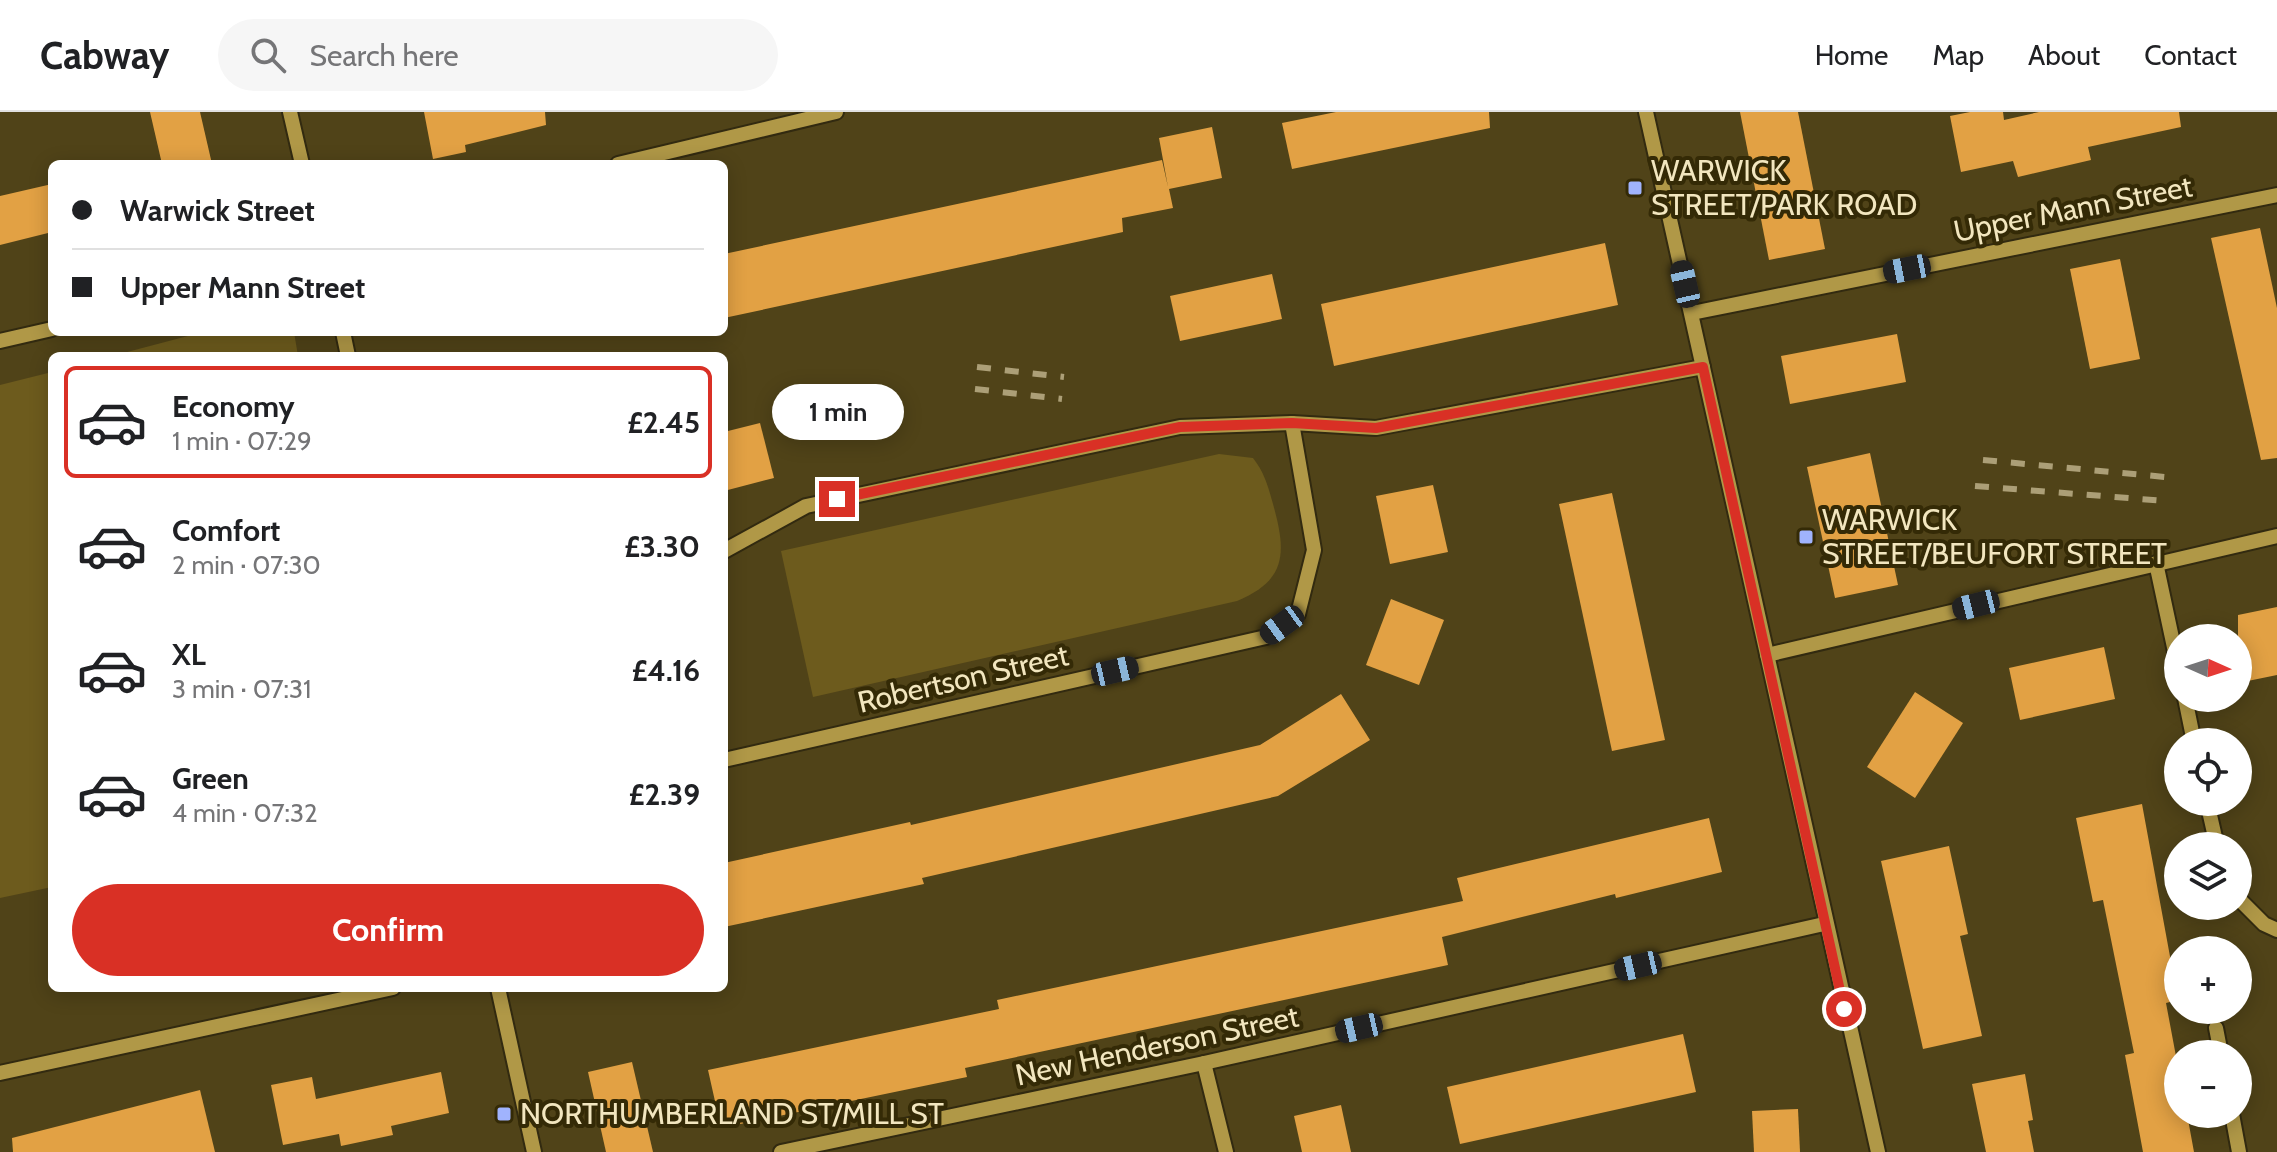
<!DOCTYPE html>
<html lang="en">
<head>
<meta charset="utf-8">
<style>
  body { margin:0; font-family:Cabin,sans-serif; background:#f6f6f6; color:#202124; height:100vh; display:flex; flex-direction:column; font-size:30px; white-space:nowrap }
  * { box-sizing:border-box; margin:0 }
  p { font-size:26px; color:#757577 }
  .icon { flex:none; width:44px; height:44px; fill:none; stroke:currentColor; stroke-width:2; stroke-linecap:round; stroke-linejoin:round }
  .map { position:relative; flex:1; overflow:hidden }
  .sheet { position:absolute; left:48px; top:240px; width:680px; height:640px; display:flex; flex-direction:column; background:#fff; border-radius:12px; box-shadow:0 4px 20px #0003 }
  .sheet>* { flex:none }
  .top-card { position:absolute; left:48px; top:48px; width:680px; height:176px; border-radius:12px; box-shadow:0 4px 20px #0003; display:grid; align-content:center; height:176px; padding:0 24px; background:#fff }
  .needle { width:52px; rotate:93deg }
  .tools { position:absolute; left:2164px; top:512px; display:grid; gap:16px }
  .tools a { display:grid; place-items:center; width:88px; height:88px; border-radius:50%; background:#fff; box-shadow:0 4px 20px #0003; font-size:40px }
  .end { position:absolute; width:36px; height:36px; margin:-18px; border:10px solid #d93025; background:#fff; box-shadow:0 0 0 4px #fff }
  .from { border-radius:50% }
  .bubble { position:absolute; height:56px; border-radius:28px; background:#fff; box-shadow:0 4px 20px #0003; font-size:26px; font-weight:800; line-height:56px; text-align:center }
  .car { position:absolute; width:24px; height:48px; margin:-24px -12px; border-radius:10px; box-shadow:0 0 6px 2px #0007; background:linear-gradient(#222 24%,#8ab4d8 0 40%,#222 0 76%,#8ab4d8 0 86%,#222 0) }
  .top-card b { display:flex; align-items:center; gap:28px; height:76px; font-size:30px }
  .top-card b+b { border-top:2px solid #e0e0e0 }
  .top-card i { width:20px; height:20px; background:#202124 }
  ul { padding:14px 0 0; list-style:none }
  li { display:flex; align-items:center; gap:24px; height:112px; margin:0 16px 12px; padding:0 8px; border:4px solid transparent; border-radius:12px }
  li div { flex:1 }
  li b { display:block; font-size:30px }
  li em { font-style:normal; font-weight:800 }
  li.on { border-color:#d93025 }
  li>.icon { width:72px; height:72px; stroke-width:1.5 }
  .button { display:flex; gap:16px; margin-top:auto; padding:16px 24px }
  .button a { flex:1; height:92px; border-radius:48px; background:#d93025; color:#fff; font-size:32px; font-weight:800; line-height:92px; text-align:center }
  header { display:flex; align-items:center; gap:48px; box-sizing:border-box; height:112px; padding:0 40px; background:#fff; border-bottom:2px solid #e0e0e0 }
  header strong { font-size:38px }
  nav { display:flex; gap:44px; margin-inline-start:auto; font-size:28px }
  .search { width:560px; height:72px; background:#f6f6f6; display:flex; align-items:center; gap:20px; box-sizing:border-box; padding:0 28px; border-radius:44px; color:#757577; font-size:30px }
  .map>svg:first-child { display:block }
  .green { fill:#6d5b1d }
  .building { fill:#e2a144 }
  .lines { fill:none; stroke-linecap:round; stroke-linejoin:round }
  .minor-casing { stroke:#322a10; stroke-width:18 }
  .minor { stroke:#b09847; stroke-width:14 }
  .rail { stroke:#ac9f77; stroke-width:6; stroke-dasharray:14 14; stroke-linecap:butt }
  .route { stroke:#d93025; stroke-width:10 }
  .poi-dot { fill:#a0b3fd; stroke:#342a06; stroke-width:3 }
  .labels { text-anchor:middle; stroke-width:8; stroke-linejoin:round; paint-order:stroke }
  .poi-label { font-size:30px; fill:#f2e6bf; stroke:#342a06; text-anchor:start }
  .street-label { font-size:30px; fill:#f2e6bf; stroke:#342a06 }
</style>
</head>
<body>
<header>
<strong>Cabway</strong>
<div class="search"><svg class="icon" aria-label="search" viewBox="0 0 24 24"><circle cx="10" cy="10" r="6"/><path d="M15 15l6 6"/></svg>Search here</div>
<nav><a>Home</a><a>Map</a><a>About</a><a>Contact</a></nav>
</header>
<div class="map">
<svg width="2277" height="1040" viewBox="0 0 2277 1040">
  <rect width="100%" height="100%" fill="#504318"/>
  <g class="green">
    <path d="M203,220H294L298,244H112Z"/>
    <path d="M52,260V775L0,786V273Z"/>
    <path d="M1219,342L1253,346C1264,360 1268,374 1273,392C1286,439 1288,468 1237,489L813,585L781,439Z"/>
  </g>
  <g class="building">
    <path d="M150,0H200L212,52H162Z"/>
    <path d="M424,0H545L546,13L465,33L466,40L433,47Z"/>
    <path d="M1336,0H1489L1490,16L1292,57L1282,11Z"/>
    <path d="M1740,0H1798L1825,137L1769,148Z"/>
    <path d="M1970,0H2003L2004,8L2039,0H2179L2181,15L2088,35L2091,48L2018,65L2013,49L1961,60L1950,4Z"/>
    <path d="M1212,15L1222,66L1169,77L1173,96L1122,106L1123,120L724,206V142L1162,48L1168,75L1159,26Z"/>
    <path d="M52,72V120L0,133V84Z"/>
    <path d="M2260,116L2277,196V346L2261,348L2211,126Z"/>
    <path d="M1605,131L1618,193L1334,254L1321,192Z"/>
    <path d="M2120,147L2140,247L2090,257L2070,157Z"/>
    <path d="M1272,162L1282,207L1180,229L1170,184Z"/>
    <path d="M1897,222L1906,270L1790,292L1781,244Z"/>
    <path d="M760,311L774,366L724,379V320Z"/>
    <path d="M1870,341L1898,473L1835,486L1807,355Z"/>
    <path d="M1433,373L1448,440L1390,452L1376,384Z"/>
    <path d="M1612,381L1665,628L1612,639L1559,392Z"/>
    <path d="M1391,487L1444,508L1419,573L1366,553Z"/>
    <path d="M2277,495V563L2238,571V503Z"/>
    <path d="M2104,535L2115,587L2020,608L2009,556Z"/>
    <path d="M1915,580L1963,611L1915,686L1867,655Z"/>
    <path d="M1341,582L1370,628L1278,684L922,766L924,772L724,815V751L910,710L911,713L1260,633Z"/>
    <path d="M2142,692L2178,888L2166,891L2178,955V1002H2187L2194,1040H2143L2125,943L2134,941L2103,788L2093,790L2076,706Z"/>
    <path d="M1709,706L1722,760L1616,786L1615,782L1442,825L1448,853L965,956L967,965L721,1016L708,958L999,897L997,888L1463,789L1457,766Z"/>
    <path d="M1949,734L1968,822L1960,824L1982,924L1923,937L1881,749Z"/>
    <path d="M1683,922L1696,980L1460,1032L1447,975Z"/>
    <path d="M632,950L653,1040H606L588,960Z"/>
    <path d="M441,960L449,1001L391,1014L393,1023L341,1034L339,1022L283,1033L271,973L312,965L316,987Z"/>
    <path d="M2025,962L2033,1008L2028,1009L2034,1040H1986L1972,972Z"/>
    <path d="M200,978L215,1040H13L12,1026Z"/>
    <path d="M1341,993L1351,1040H1302L1294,1004Z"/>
    <path d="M1798,997L1800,1040H1754L1752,999Z"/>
  </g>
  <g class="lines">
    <g class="minor-casing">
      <g id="minor">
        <path d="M290,0L302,52"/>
        <path d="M1646,0L1878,1040"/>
        <path d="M618,52L836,0"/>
        <path d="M1692,201L2277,83"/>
        <path d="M343,220L348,244"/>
        <path d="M0,229L52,217"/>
        <path d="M724,439L806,394L1180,315L1292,311L1376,316L1703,255"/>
        <path d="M2156,451L2178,554"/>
        <path d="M1767,543L2277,424"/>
        <path d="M2185,586L2194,630"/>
        <path d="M724,648L1266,525L1298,502L1314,438L1292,311"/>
        <path d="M2207,690L2217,734"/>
        <path d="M2238,786L2264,812L2277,818"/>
        <path d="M498,876L534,1040"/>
        <path d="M2216,916L2221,942"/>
        <path d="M1204,951L1226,1040"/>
        <path d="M0,961L393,876"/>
        <path d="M2232,1002L2239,1040"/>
        <path d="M781,1040L1204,951L1824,812"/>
      </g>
    </g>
    <use href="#minor" class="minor"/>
    <g class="rail">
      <path d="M977,255L1064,265"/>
      <path d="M975,277L1062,287"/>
      <path d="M1983,348L2176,366"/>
      <path d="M1975,374L2166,389"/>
    </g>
  </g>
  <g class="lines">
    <path class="route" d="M837,387L1180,315L1292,311L1376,316L1703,255L1844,897"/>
  </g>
  <g class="poi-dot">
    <rect x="1627" y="68" width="16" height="16" rx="4"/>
    <rect x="1798" y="417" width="16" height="16" rx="4"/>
    <rect x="496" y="994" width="16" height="16" rx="4"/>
  </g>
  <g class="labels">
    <g class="poi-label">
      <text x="1651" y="69">WARWICK<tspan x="1651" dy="34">STREET/PARK ROAD</tspan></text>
      <text x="1822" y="418">WARWICK<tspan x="1822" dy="34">STREET/BEUFORT STREET</tspan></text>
      <text x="520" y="1012">NORTHUMBERLAND ST/MILL ST</text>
    </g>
    <g class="street-label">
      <text transform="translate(2073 97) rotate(-11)" y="10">Upper Mann Street</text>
      <text transform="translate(963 567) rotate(-13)" y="10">Robertson Street</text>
      <text transform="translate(1157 934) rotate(-12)" y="10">New Henderson Street</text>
    </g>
  </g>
</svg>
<div class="tools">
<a><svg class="needle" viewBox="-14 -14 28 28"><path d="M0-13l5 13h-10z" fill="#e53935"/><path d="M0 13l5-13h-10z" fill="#757577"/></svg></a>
<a><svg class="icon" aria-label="locate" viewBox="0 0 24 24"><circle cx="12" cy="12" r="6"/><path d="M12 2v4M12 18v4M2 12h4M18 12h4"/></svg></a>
<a><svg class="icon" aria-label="layers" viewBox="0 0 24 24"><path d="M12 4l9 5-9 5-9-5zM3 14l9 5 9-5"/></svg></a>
<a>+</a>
<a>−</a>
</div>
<i class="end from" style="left:1844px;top:897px"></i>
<i class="end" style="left:837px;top:387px"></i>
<div class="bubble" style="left:772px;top:272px;width:132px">1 min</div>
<i class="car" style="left:1907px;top:157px;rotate:259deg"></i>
<i class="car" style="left:1685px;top:172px;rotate:347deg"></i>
<i class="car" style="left:1976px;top:493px;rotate:256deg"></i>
<i class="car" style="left:1282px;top:513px;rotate:234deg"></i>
<i class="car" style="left:1115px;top:559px;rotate:77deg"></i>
<i class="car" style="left:1638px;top:854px;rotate:257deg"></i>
<i class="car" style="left:1359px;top:916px;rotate:257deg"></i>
<div class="top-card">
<b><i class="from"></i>Warwick Street</b>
<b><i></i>Upper Mann Street</b>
</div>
<section class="sheet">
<ul>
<li class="on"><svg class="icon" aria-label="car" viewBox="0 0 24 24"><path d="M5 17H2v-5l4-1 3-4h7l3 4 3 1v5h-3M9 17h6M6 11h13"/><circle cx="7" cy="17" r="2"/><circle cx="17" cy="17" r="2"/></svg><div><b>Economy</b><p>1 min · 07:29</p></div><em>£2.45</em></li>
<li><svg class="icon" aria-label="car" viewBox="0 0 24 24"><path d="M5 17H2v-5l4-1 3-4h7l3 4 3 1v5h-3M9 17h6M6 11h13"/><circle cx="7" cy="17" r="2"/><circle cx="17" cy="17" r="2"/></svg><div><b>Comfort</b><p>2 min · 07:30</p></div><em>£3.30</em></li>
<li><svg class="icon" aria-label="car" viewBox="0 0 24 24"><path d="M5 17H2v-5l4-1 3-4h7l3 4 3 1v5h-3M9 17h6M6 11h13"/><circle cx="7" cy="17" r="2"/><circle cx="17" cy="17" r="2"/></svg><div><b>XL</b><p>3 min · 07:31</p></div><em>£4.16</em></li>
<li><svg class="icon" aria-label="car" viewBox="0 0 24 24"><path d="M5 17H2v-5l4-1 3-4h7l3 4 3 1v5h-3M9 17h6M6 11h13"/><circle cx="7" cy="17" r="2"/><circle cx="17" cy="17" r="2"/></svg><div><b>Green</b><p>4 min · 07:32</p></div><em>£2.39</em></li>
</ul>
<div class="button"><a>Confirm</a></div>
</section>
</div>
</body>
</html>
